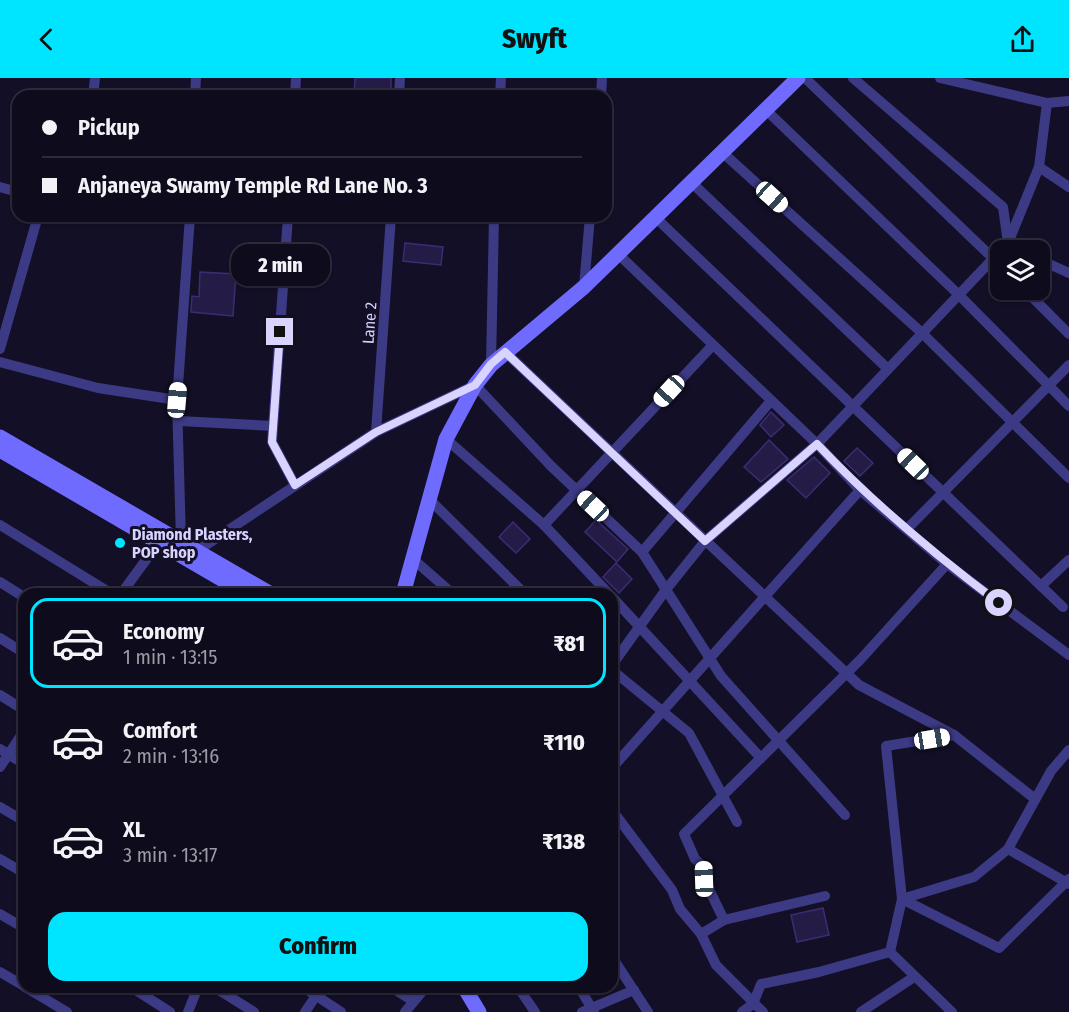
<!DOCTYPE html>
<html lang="en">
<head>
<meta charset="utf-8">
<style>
  body { margin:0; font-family:"Fira Sans Condensed",sans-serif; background:#1c1929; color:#f1f3f6; height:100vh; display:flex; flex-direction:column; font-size:22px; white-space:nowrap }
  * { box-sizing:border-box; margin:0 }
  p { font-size:20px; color:#9b9ba3 }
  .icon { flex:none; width:33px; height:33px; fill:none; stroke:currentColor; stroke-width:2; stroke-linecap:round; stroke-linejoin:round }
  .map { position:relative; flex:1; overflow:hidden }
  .details { position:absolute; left:18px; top:510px; width:600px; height:405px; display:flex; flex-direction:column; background:#0e0b1c; border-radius:18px; box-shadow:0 2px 4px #0004,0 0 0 2px #2e2b3b }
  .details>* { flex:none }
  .banner { position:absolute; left:12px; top:12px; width:600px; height:132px; border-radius:18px; box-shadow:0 2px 4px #0004,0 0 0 2px #2e2b3b; display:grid; align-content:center; height:132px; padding:0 30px; background:#0e0b1c }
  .tools { position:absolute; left:990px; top:162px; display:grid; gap:12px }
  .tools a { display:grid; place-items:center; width:60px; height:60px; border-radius:12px; background:#0e0b1c; box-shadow:0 2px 4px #0004,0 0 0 2px #2e2b3b; font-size:30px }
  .end { position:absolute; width:27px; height:27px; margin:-14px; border:8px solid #d9d4ff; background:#111; box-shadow:0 0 0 3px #111 }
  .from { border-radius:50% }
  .bubble { position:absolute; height:42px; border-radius:18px; background:#0e0b1c; box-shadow:0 2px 4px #0004,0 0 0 2px #2e2b3b; font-size:20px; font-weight:800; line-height:42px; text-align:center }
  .car { position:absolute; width:18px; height:36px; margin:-18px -9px; border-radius:8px; box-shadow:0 0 4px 2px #0007; background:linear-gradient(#fff 24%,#345 0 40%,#fff 0 76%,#345 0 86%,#fff 0) }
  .banner b { display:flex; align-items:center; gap:21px; height:57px; font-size:22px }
  .banner b+b { border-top:2px solid #2e2b3b }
  .banner i { width:15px; height:15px; background:#f1f3f6 }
  ul { padding:10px 0 0; list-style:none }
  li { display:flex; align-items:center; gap:18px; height:90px; margin:0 12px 9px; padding:0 18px; border:3px solid transparent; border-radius:18px }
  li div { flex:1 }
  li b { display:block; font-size:22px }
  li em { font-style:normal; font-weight:800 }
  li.active { border-color:#00e5ff }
  li>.icon { width:54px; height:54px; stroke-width:1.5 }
  .button { display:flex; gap:12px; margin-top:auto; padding:12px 30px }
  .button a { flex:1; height:69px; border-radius:18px; background:#00e5ff; color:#111; font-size:24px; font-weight:800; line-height:69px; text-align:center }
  header { display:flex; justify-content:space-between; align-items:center; height:78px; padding:0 30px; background:#00e5ff; color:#111; font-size:27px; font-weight:800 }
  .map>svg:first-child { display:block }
  .building { fill:#241b47; stroke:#3b2d73; stroke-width:1.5 }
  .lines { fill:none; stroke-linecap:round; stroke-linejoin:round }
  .street { stroke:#3d3a85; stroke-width:10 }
  .secondary { stroke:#6f6bff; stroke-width:15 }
  .route { stroke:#d9d4ff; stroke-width:8 }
  .poi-dot { fill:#00e5ff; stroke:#130f26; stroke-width:2 }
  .labels { text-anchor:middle; stroke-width:6; stroke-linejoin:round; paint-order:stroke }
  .street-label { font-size:16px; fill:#d9d4ff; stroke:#130f26 }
  .poi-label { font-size:16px; font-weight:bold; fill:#d9d4ff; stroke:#130f26; text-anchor:start }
</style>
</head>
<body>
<header><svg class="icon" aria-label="back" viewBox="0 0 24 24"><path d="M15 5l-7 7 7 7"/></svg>Swyft<svg class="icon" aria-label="share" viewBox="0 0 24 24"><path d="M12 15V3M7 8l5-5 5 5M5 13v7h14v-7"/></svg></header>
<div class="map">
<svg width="1069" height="934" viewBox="0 0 1069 934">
  <rect width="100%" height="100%" fill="#130f26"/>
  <g class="building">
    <path d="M355,0H391V18H354Z"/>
    <path d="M405,165L443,169L441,187L403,183Z"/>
    <path d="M200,194L236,196L233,238L191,234L192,218L199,219Z"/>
    <path d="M771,334L784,347L771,359L760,347Z"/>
    <path d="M769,362L788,381L761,404L744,389Z"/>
    <path d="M857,370L873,385L860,398L844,383Z"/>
    <path d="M814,379L830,395L806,420L787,402Z"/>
    <path d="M596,442L628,471L617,484L585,454Z"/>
    <path d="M513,444L530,461L516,475L499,459Z"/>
    <path d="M616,485L632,501L619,515L603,499Z"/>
    <path d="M823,830L829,857L797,864L791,837Z"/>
  </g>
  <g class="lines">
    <g class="street">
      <path d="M805,0L1000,187"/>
      <path d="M853,0L1003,129L1008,165"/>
      <path d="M940,0L1047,25L1069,23"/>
      <path d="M93,18L95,0"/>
      <path d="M195,18L196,0"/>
      <path d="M295,18L296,0"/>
      <path d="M399,18L400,0"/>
      <path d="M500,18L501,0"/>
      <path d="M601,18L602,0"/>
      <path d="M766,32L959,217L1069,328"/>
      <path d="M722,74L922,255L1069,400"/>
      <path d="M1039,89L1069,109"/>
      <path d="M691,104L888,291"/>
      <path d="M0,109L18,114"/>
      <path d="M288,138L272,364L295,407"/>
      <path d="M655,139L1063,529"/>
      <path d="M1008,165L1022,172"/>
      <path d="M618,176L817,366L860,412L947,486L1069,577"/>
      <path d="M1040,182L1069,195"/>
      <path d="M584,209L590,138"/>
      <path d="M1025,212L1069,256"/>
      <path d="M0,271L38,138"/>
      <path d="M505,274L859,607L954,657L1035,721"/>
      <path d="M0,284L98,310L177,322"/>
      <path d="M491,287L494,138"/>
      <path d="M179,343L273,348"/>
      <path d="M376,354L391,138"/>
      <path d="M446,361L544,447"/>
      <path d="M428,420L525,516"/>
      <path d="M0,447L112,516"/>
      <path d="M907,451L1069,287"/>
      <path d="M181,463L177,322L190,138"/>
      <path d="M197,473L376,354L475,307L551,388L642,474L721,598L845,737"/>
      <path d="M642,474L770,324"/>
      <path d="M414,482L453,516"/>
      <path d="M0,504L24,519"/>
      <path d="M1041,508L1069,482"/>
      <path d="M121,516L159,464"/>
      <path d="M609,516L544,447L712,268"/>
      <path d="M612,519L761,680"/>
      <path d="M0,560L24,575"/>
      <path d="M612,587L665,513L705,463L817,366L1008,165L1039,89L1047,25"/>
      <path d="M612,592L689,655L737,744"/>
      <path d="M0,617L24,632"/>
      <path d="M954,657L886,668L902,821L999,870L1069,801"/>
      <path d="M0,671L24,686"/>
      <path d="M0,689L24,653"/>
      <path d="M612,690L860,412"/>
      <path d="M0,729L24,743"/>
      <path d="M612,732L672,812L680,831L701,856L716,887L763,934"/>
      <path d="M1008,771L1069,806"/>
      <path d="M0,781L24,795"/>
      <path d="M0,836L24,850"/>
      <path d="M724,842L704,801L703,788L695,781L684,756L860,582L947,486"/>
      <path d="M701,856L724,842L825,818"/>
      <path d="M890,874L902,821L974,799L1008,771L1051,693L1069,672"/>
      <path d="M612,879L648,934"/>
      <path d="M0,894L24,908"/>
      <path d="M25,909L67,934"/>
      <path d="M131,909L170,934"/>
      <path d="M214,909L254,934"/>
      <path d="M303,909L341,934"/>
      <path d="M391,909L413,923"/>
      <path d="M518,909L535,934"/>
      <path d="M579,909L594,934"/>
      <path d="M188,934L198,909"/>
      <path d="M305,934L322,909"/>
      <path d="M405,934L426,909"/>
      <path d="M582,934L634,912"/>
      <path d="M742,934L753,926L761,906L819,894L890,874L952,934"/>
      <path d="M861,934L914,899"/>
    </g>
    <g class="secondary">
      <path d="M0,359L271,516"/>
      <path d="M0,372L247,516"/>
      <path d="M403,516L446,361L475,307L491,287L584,209L798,0"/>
      <path d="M464,909L479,934"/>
    </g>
  </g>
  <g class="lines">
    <path class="route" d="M280,254L272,364L295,407L376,354L475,307L491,286L505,274L705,463L817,366C873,425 934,476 999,525"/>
  </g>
  <circle class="poi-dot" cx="120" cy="465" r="6"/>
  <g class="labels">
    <g class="street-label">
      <text transform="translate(369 245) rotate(-86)" y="6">Lane 2</text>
    </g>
    <g class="poi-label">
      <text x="132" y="462">Diamond Plasters,<tspan x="132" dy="18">POP shop</tspan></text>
    </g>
  </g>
</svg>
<div class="tools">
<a><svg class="icon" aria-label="layers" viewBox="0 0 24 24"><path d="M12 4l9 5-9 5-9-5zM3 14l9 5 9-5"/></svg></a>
</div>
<i class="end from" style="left:999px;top:525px"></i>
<i class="end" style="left:280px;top:254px"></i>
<div class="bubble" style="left:231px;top:166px;width:99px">2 min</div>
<i class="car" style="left:772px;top:119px;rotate:132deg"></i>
<i class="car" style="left:669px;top:313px;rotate:223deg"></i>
<i class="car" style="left:177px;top:322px;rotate:5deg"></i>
<i class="car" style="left:913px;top:386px;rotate:314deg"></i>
<i class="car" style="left:593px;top:428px;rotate:313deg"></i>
<i class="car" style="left:932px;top:661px;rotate:81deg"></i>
<i class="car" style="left:704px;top:801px;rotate:358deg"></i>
<div class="banner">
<b><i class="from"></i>Pickup</b>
<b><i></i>Anjaneya Swamy Temple Rd Lane No. 3</b>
</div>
<section class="details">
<ul>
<li class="active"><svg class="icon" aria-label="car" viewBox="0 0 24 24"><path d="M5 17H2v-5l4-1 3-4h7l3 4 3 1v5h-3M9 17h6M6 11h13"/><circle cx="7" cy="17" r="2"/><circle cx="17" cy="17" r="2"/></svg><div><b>Economy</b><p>1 min · 13:15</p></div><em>₹81</em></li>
<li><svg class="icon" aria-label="car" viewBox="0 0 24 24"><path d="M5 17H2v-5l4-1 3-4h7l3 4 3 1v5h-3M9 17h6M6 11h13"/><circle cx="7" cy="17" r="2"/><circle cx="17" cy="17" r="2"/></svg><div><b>Comfort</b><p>2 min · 13:16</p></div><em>₹110</em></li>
<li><svg class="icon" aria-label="car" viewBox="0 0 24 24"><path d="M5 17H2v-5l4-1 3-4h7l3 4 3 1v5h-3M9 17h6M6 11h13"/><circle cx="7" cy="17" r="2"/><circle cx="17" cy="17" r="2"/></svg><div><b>XL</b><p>3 min · 13:17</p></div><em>₹138</em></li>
</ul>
<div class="button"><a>Confirm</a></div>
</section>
</div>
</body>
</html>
